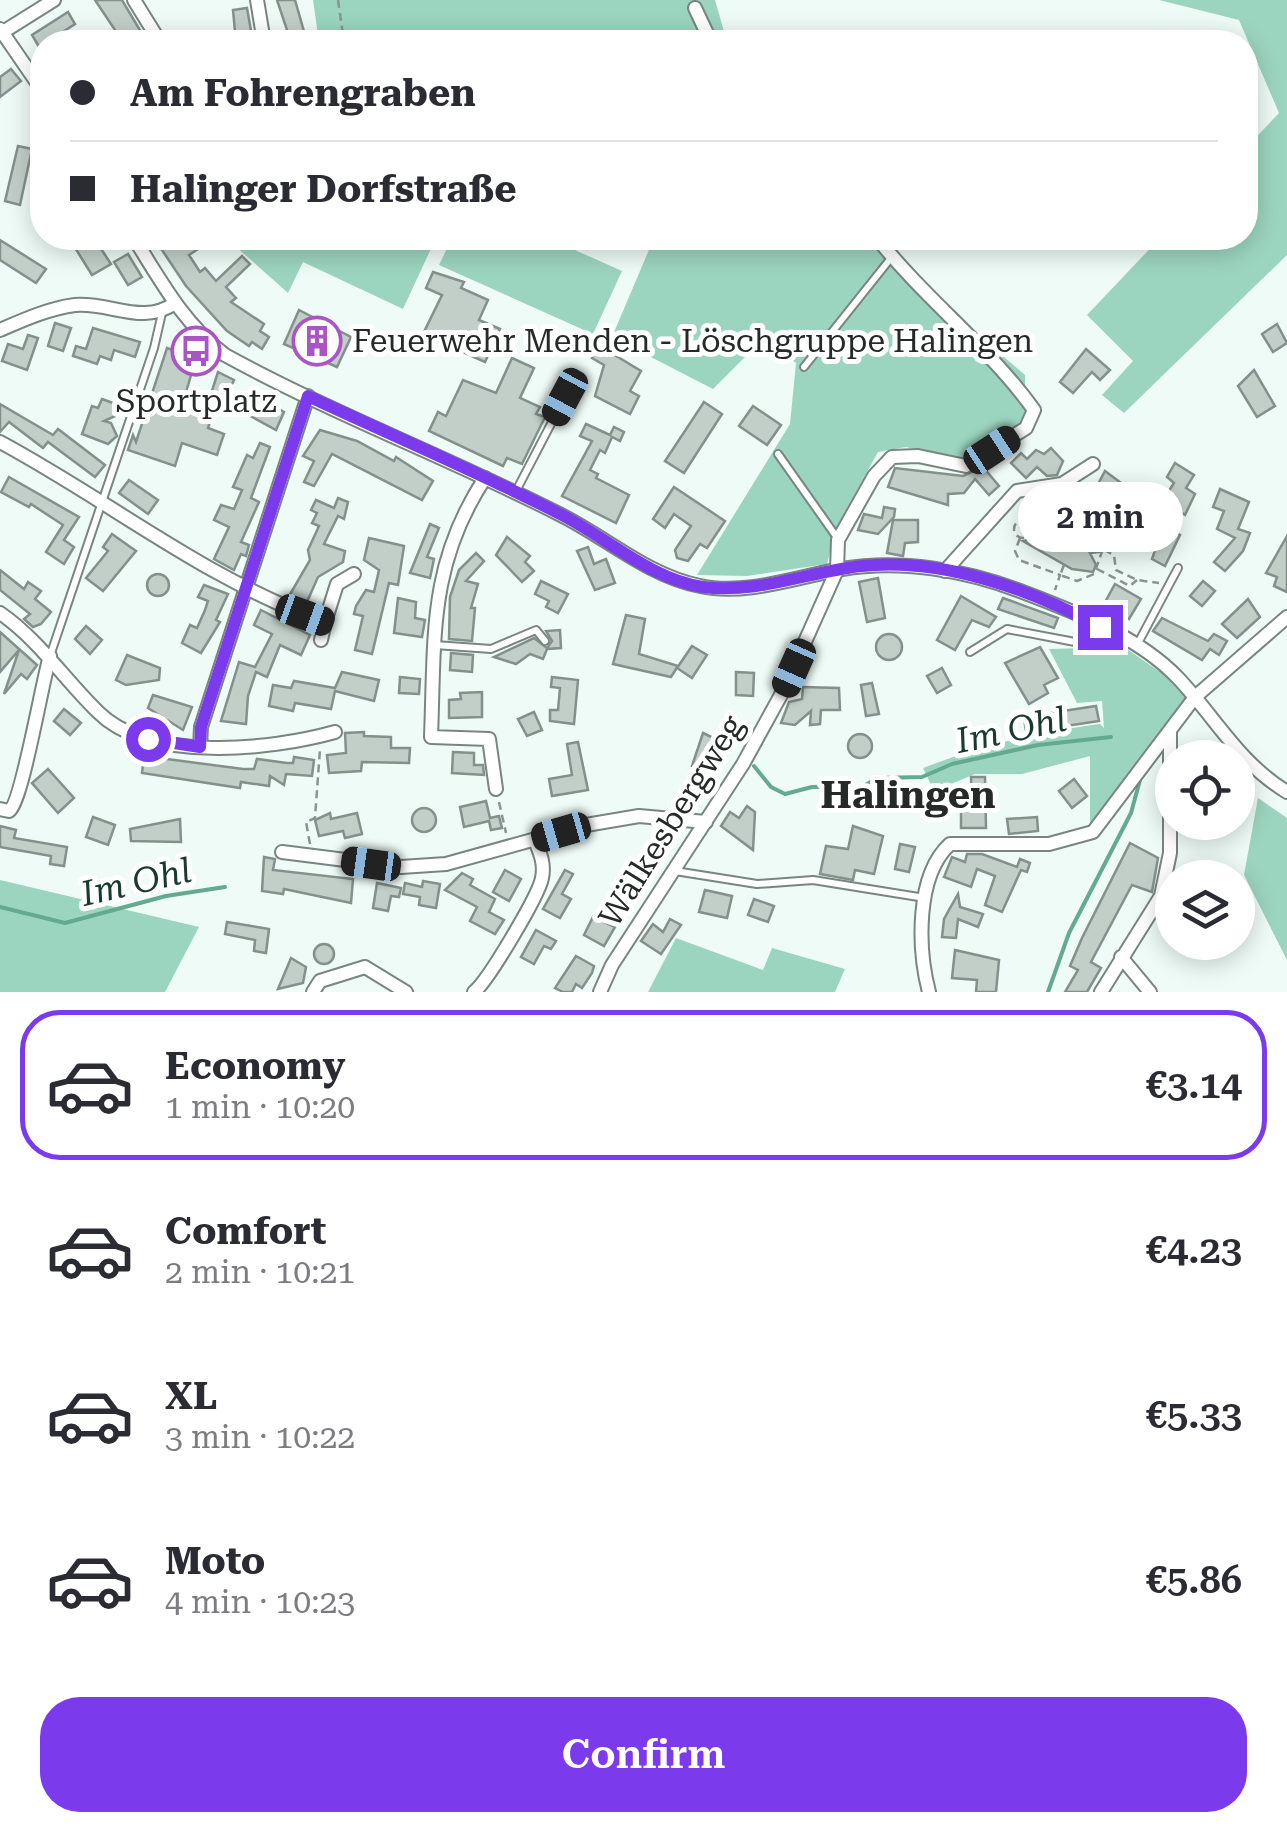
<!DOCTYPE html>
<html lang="en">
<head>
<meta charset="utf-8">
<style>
  body { margin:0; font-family:"Roboto Serif",serif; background:#f7f7f7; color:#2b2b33; height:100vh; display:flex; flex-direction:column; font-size:38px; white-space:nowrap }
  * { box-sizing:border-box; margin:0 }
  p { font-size:32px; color:#7c7c81 }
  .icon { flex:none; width:55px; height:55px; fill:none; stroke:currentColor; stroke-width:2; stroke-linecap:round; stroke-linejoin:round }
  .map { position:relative; height:992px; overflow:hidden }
  .drawer { display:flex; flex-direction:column; background:#fff; flex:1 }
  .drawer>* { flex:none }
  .banner { position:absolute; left:30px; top:30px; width:1228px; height:220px; border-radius:40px; box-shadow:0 5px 25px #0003; display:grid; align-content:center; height:220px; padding:0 40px; background:#fff }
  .buttons { position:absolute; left:1155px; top:740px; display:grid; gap:20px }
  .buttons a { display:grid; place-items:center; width:100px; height:100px; border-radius:50%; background:#fff; box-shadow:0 5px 25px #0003; font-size:50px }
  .end { position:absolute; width:45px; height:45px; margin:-22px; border:12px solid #7c3aed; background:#fff; box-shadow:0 0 0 5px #fff }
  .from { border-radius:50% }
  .bubble { position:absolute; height:70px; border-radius:35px; background:#fff; box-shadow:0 5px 25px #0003; font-size:32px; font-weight:600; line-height:70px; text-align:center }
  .car { position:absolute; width:30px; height:60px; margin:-30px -15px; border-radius:12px; box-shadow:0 0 8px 2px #0007; background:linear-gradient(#222 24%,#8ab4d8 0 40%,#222 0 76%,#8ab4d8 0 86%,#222 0) }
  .banner b { display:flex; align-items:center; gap:35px; height:95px; font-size:38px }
  .banner b+b { border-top:2px solid #e1e1e2 }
  .banner i { width:25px; height:25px; background:#2b2b33 }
  ul { padding:18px 0 0; list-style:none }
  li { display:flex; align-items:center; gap:30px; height:150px; margin:0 20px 15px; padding:0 20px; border:5px solid transparent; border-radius:40px }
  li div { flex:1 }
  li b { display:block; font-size:38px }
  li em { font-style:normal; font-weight:600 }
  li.active { border-color:#7c3aed }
  li>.icon { width:90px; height:90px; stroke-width:1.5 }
  .primary-button { display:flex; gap:20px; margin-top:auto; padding:20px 40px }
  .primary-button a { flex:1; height:115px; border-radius:40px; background:#7c3aed; color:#fff; font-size:40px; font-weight:600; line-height:115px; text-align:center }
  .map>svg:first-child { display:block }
  .green { fill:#9cd5bf }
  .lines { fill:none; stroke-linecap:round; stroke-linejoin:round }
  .stream { stroke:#64aa91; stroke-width:4 }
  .building { fill:#c2cfc9; stroke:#83908b; stroke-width:2.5 }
  .service-casing { stroke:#788580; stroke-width:10 }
  .minor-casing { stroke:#788580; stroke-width:16 }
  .path { stroke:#8b9490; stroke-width:2.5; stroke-dasharray:8 5; stroke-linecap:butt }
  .service { stroke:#fff; stroke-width:6 }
  .minor { stroke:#fff; stroke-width:12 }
  .route { stroke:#7c3aed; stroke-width:12 }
  .labels { text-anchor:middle; stroke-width:10; stroke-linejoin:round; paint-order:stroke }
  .poi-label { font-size:32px; fill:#252a28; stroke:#fff; text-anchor:start }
  .street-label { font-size:32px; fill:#252a28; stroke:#fff }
  .water-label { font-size:35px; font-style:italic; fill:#183a2f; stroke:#fff }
  .quarter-label { font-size:38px; font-weight:bold; fill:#252a28; stroke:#fff }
</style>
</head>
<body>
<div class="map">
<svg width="1287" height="992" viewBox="0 0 1287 992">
  <rect width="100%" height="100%" fill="#eefbf6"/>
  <g class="green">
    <path d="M313,0H715L727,42H319Z"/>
    <path d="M1159,0H1287V255L1124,413L1102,395L1133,361L1087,315L1160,238H1245V149L1279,113L1239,20Z"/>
    <path d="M226,238H436L403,309L303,262L288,293Z"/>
    <path d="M452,238H548L622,271L593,334L439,265Z"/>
    <path d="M654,238H871L885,255L1025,375V419L963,461L906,447L878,452L836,528L827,564L747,576L697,575L790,424L796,363L763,339L713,389L612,337Z"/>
    <path d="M1124,647L1166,676L1186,697L1090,828V756L1022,774H975L934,791L923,768C986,744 1033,733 1100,724L1104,728L1102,701L1077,703L1049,649Z"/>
    <path d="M1258,798L1287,818V960L1244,875Z"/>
    <path d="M0,880L199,927L165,992H0Z"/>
    <path d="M676,938L763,970L772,948L845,969L835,992H648Z"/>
  </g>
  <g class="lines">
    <g class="stream">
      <path d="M754,766L771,787L785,794L812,787L864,786L877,778L922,777L952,764L1038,745L1111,737"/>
      <path d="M0,907L65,923L166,896L225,887"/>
      <path d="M1048,992L1069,933L1131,813L1140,780"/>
    </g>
  </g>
  <g class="building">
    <path d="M95,0H122L147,42H123Z"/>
    <path d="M277,0H295L307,42H291Z"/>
    <path d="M247,8L253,42H236L233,10Z"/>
    <path d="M68,12L75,24L39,47L32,35Z"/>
    <path d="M11,69L21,81L0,97V77Z"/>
    <path d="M18,146L32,149L20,205L5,201Z"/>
    <path d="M69,238H94L111,264L92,275Z"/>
    <path d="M154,238H199L204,245L189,255L200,272L205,268L216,281L242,256L250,264L226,287L236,298L231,302L264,324L260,331L269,337L262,349L252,342L249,346L227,331L186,286Z"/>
    <path d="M0,240L46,269L36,283L0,260Z"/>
    <path d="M128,254L142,277L128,285L114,262Z"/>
    <path d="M433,272L464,282L461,288L488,300L479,320L500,329L485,362L423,334L442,295L426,288Z"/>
    <path d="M299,310L351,337L337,367L284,344Z"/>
    <path d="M55,323L71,328L63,351L48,346Z"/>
    <path d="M1277,324L1287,343L1273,352L1262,334Z"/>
    <path d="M93,328L140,342L135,357L114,350L111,360L100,356L97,364L73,356L76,346L86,349Z"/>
    <path d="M28,335L38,338L27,370L2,361L8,344L23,349Z"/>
    <path d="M602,340L611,345L608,351L641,371L630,391L639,396L630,414L595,396L604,365L592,358Z"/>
    <path d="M167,348L196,358L182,406L212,416L208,428L224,434L217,455L182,443L175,466L128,450L133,435L136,442Z"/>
    <path d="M1086,349L1110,370L1100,380L1092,372L1073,393L1060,382Z"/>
    <path d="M512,358L534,368L520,398L540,407L536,414L545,417L522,464L507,458L503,466L429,431L438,412L446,416L463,380L496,393Z"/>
    <path d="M1254,370L1275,406L1257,417L1238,386Z"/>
    <path d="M218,372L234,380L228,392L248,402L252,393L284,412L276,430L223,401L219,409L208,403Z"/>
    <path d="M102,399L121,406L122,413L104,421L111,423L117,436L108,444L82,434L92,406L98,408Z"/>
    <path d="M704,402L722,414L684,473L665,461Z"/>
    <path d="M0,404L53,435L58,429L105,465L95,477L48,442L43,448L9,422L0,432Z"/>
    <path d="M753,406L781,425L767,445L739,426Z"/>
    <path d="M586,424L610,435L614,427L624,432L620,441L612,437L605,453L600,450L590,470L598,474L596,478L629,495L616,523L562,496L592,441L580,436Z"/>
    <path d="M320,430L357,441L394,461L396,457L433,481L422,500L332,454L314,486L304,482L314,461L303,456Z"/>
    <path d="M260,443L270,447L251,498L259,502L241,542L249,545L246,556L241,554L234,570L214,559L229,527L214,520L221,505L234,509L242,490L233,487L247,455L253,458Z"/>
    <path d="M1051,448L1063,461L1057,475L1047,476L1037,467L1026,478L1011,463L1021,453L1027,459L1036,450L1044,454Z"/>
    <path d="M1175,463L1194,475L1186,488L1195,494L1185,515L1163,500L1174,483L1167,477Z"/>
    <path d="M983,467L999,486L989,495L975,479L964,493L948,494V505L888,487L895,468L963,476Z"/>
    <path d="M1105,471L1125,486L1126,502L1117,510L1094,492Z"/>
    <path d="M9,477L79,517L64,540L74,547L64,564L46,552L63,525L31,504L29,507L1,492Z"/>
    <path d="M129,480L158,500L148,514L119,493Z"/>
    <path d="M674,487L725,521L707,548L700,544L688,561L677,558L675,550L691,526L674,514L665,528L653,519Z"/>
    <path d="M1220,489L1249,502L1238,529L1250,533L1243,551L1225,571L1214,562L1235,538L1217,529L1224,511L1213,507Z"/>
    <path d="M338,498L348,502L344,519L338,516L324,544L345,551L343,562L318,577L306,604L289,596L310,560L308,550L319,526L312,523L317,513L311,510L316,500L334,508Z"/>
    <path d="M884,507L895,509L894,517L878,534L858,530L864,514L882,518Z"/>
    <path d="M1042,519L1085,533L1099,552L1090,553L1096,565L1093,572L1072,569L1023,541L1033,539Z"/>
    <path d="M893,520H918V542L905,543L903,556L887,553Z"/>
    <path d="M430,524L439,528L427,557L434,559L430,578L410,573Z"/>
    <path d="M1164,525L1180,535L1165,566L1152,559Z"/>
    <path d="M112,534L136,551L103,591L86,578L108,551L103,547Z"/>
    <path d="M1287,536V592L1274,586L1277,577L1266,573Z"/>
    <path d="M507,537L530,556L525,562L534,571L522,582L496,555Z"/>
    <path d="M369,538L404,546L398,585L389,583L372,654L355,650L363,616L354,614L356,606L366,590L374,592L379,570L364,560Z"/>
    <path d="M588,547L594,564L606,559L615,583L595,590L577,551Z"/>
    <path d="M476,553L484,561L466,581L478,584L471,608H475L472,641L449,639L450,597L459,570Z"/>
    <path d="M0,570L24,589L28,582L41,591L35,599L51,612L41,624L33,627L24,619L30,614L0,590Z"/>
    <circle cx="158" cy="585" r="11"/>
    <path d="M878,578L885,618L867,622L859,582Z"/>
    <path d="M541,581L568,594L558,613L546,607L549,601L535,594Z"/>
    <path d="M1203,581L1215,591L1202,606L1190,596Z"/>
    <path d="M1115,584L1141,599L1129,619L1104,604Z"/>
    <path d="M204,585L228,594L216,620L220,622L201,653L182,643L190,625L197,628L205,610L208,601L198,597Z"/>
    <path d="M961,596L996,617L989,627L972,620L955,650L937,640Z"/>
    <path d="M398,598L416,602L415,618L425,620L422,637L394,633Z"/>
    <path d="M1003,598L1058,618L1054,628L998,609Z"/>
    <path d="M1248,599L1260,617L1237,638L1222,624Z"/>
    <path d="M261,610L310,635L301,655L280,645L267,677L256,672L248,696L246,724L221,721L239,662L255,667L272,634L254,625Z"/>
    <path d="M626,615L645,619L639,654L678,666L671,677L613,664Z"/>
    <path d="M1162,618L1208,641L1214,634L1227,641L1219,655L1210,649L1202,660L1153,631Z"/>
    <path d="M86,626L102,640L90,654L75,639Z"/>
    <path d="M560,630L561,648L547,649L543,659L530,654L516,664L494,657L534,638L547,648L552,641L546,631Z"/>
    <path d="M0,632L37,665L27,679L21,674L4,694L19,650L0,672Z"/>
    <circle cx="889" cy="647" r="13"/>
    <path d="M692,646L707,655L692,678L677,668Z"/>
    <path d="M1040,647L1058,678L1044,685L1048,693L1029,704L1005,663Z"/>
    <path d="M451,653L473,655L472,672L450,670Z"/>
    <path d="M127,655L160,668L159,680L126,685L116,680Z"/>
    <path d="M942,668L951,685L937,693L927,676Z"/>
    <path d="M342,672L379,680L374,701L335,691L331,709L295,703L293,711L269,706L273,685L291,688L294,681L335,688Z"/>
    <path d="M736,672L754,673L753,696L736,695Z"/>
    <path d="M400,677L420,679L419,694L399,693Z"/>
    <path d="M552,677L578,680L574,724L550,721V710H558L560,688L551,687Z"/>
    <path d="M872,683L879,714L866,716L861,685Z"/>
    <path d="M803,687L839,688L840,710H821L820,724L810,725L811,711L795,725L781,723L789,702L802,699Z"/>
    <path d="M482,692V717L449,718V700L461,699L460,693Z"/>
    <path d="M153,695L192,707L183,730L148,708Z"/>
    <path d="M1096,706L1099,721L1026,732L1024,717Z"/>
    <path d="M64,709L81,723L70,735L54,721Z"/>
    <path d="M534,712L542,730L527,736L518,719Z"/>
    <path d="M364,732V736L391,737V748H410L409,763L362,762L361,771L329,773L327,755L346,753L345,733Z"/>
    <path d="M703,733L724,743L706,772L692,766Z"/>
    <circle cx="860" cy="746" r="12"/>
    <path d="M578,742L588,790L552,796L549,779L572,775L567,744Z"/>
    <path d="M453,752L474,753V765H483L484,775L452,773Z"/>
    <path d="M144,756L243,769H254L257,759L287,763H293L294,757L314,760L312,776L286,774L284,785L270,776L269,786L241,782L240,788L142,773Z"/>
    <path d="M48,769L74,798L58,813L32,783Z"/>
    <path d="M971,777H985L986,828H961V808H972Z"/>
    <path d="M1074,779L1087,796L1072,808L1059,791Z"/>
    <path d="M486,801L490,818L499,816L502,828L491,830L489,821L464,827L460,807Z"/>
    <path d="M747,806L755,812L753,850L721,826L730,812L739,818Z"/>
    <circle cx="424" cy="820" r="12"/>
    <path d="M330,813L331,819L357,813L362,834L345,838L343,831L319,836L315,820Z"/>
    <path d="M93,817L115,825L108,845L86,837Z"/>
    <path d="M1037,817L1038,831L1009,834L1007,819Z"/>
    <path d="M180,819L181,842L131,841L130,829Z"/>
    <path d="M0,826L16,830L14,838L67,847L64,866L50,864L51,856L0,847Z"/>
    <path d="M853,826L883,836L874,874L855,870L853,880L820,874L826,846L848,849Z"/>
    <path d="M1130,843L1158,858L1152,892L1132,885L1091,962L1101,968L1087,992H1065L1078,970L1070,966L1082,938Z"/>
    <path d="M900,844L915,847L909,872L895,869Z"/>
    <path d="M967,854H982L1017,867L1020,859L1030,863L1027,872L1021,870L1002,912L985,905L995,876L977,869L971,887L944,877L952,857L965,862Z"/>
    <path d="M264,857L275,859L273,870L353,879L351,903L284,889L283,894L262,891Z"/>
    <path d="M505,870L521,879L509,901L493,892Z"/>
    <path d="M565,870L573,874L562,894L571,899L560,918L543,909Z"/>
    <path d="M462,873L473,879L470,885L495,899L489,912L504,920L495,934L470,921L477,907L445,890Z"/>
    <path d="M423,881L440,884L436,908L419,905L420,897L403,894L405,883L422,887Z"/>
    <path d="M377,883L401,888L399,897L391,896L388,911L373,908Z"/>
    <path d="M705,890L732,896L727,918L699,912Z"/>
    <path d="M958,894L960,907L983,914L978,927L958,919L956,938L942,937L944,919Z"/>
    <path d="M754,899L774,906L768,922L748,915Z"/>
    <path d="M593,917L615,927L604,946L584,935Z"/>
    <path d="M670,919L681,925L661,954L641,941L653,924L663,932Z"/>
    <path d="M227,922L269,929L266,953L254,951L255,940L225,934Z"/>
    <path d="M536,930L556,941L551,949L544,946L534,964L521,957Z"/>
    <circle cx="324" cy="954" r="10"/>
    <path d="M955,950L999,960L996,992H976L977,980L952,978Z"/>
    <path d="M576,956L594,966L592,973L582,988L576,984L572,992H563L555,988Z"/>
    <path d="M291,958L306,967L303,983L278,989Z"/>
  </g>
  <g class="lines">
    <g class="service-casing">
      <g id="service">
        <path d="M804,367L891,258"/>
        <path d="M778,454L838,539"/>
        <path d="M515,493L565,397"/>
        <path d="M435,645L491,649L536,630L545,641"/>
        <path d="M1137,645L1178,568"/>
        <path d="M970,652L1007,629L1075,642L1124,640"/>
        <path d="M50,656L154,348L162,313"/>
        <path d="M675,871L757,884L813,880L925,898"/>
      </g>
    </g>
    <g class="minor-casing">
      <g id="minor">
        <path d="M134,0L160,42"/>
        <path d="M257,0L264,42"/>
        <path d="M695,8L711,42"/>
        <path d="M0,29L42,90"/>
        <path d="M3,32L54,0"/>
        <path d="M134,238C160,280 184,324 225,355C333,414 449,458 559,514C606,537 648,576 700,586C746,596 796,577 842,569C900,559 965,570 1020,591C1073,611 1138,636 1178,678C1215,717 1239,763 1287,792"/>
        <path d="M0,330C23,320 50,308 75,305C111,302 143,326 175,303"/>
        <path d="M0,442C110,501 206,580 325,622L321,640"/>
        <path d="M485,478C428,565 435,637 431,737L489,739L496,789"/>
        <path d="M945,571L1017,491L1062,484L1093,464"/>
        <path d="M0,613C39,640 64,679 98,712C149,763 271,750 335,732"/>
        <path d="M325,622L337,584L354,574"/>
        <path d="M200,747L201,727L308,396"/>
        <path d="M0,809L9,811C22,803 42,682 50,656"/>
        <path d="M282,852L401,867L446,864L586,825L639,816L706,822"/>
        <path d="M1121,957L1150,992"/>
        <path d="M313,992L320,981L365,967L406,992"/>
        <path d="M474,992C488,981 539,895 542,878C545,864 540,853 535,840"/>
        <path d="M600,992L612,965L743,764L782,693L837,570L838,540L874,476L892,457L918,456L966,466L1026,428L1034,410C989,347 925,299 877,238"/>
        <path d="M929,992C918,950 915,876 950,844H1049L1093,832L1195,697L1287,617"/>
        <path d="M1101,992L1161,896L1170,853V732"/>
      </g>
    </g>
    <g class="path">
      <path d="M338,0L344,42"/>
      <circle cx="1023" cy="529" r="9"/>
      <path d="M1028,520L1033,504"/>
      <path d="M1020,538L1015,551L1019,560L1060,575L1055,590"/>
      <path d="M1104,550L1114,555L1116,570L1137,580L1159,583"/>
      <path d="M1064,565L1060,575L1077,581L1094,574L1104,546L1086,522L1074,517"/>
      <path d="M1097,569L1130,586L1137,580"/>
      <path d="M499,802L506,833"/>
      <path d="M310,844L306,822L315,818L320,749"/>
    </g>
    <use href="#service" class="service"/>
    <use href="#minor" class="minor"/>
  </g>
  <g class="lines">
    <path class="route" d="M148,739L200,747L201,727L308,396C393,436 479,472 562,515C607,538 652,580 703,587C757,594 808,572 861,566C942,557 1030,589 1100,627"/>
  </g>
  <defs>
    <g id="building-ring" transform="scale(2.5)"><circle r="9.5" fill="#fff" stroke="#a955c4" stroke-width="1.5"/><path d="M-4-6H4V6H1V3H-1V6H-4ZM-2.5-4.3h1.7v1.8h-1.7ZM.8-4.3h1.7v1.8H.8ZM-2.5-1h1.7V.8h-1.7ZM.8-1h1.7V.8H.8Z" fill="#a955c4"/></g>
    <g id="bus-ring" transform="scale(2.5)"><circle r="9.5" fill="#fff" stroke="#a955c4" stroke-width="1.5"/><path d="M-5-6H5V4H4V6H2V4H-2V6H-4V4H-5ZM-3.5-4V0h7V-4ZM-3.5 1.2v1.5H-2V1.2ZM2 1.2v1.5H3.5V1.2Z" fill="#a955c4"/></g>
  </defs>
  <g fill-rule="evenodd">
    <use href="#building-ring" x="317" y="341"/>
    <use href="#bus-ring" x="196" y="351"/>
  </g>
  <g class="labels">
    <g class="poi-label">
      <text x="352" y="352">Feuerwehr Menden - Löschgruppe Halingen</text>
      <text x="196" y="412" text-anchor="middle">Sportplatz</text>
    </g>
    <g class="street-label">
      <text transform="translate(671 821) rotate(-58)" y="11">Wälkesbergweg</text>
    </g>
    <g class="water-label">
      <text transform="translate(1011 730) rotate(-12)" y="12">Im Ohl</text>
      <text transform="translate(136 882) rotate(-13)" y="12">Im Ohl</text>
    </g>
    <g class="quarter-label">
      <text x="908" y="808">Halingen</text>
    </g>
  </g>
</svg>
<div class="buttons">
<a><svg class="icon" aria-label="locate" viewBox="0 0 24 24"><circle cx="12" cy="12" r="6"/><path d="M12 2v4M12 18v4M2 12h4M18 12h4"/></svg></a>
<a><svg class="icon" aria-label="layers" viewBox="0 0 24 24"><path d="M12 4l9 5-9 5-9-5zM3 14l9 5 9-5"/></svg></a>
</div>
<i class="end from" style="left:148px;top:739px"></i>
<i class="end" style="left:1100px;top:627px"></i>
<div class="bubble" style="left:1018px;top:482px;width:165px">2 min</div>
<i class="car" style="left:565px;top:397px;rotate:208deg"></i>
<i class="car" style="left:992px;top:450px;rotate:57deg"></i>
<i class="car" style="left:305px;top:615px;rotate:110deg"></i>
<i class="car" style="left:794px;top:668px;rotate:204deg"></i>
<i class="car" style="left:561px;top:832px;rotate:254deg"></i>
<i class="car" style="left:371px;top:864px;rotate:278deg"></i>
<div class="banner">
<b><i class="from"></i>Am Fohrengraben</b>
<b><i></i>Halinger Dorfstraße</b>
</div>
</div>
<section class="drawer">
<ul>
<li class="active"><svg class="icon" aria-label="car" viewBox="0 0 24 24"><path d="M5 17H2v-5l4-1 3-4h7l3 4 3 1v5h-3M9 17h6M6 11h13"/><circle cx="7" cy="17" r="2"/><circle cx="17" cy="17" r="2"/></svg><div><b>Economy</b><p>1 min · 10:20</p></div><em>€3.14</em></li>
<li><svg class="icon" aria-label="car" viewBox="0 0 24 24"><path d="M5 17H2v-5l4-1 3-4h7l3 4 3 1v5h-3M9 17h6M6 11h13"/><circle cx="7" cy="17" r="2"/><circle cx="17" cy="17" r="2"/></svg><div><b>Comfort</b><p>2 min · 10:21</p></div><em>€4.23</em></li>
<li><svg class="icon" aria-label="car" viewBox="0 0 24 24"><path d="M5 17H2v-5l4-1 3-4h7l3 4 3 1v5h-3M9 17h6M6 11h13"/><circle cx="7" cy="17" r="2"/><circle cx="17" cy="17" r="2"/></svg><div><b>XL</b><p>3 min · 10:22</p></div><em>€5.33</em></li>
<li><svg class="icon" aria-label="car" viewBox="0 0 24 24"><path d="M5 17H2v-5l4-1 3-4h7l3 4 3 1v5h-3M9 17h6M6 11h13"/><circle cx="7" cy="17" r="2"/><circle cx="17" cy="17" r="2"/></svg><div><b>Moto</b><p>4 min · 10:23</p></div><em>€5.86</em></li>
</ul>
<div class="primary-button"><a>Confirm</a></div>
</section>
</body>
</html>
